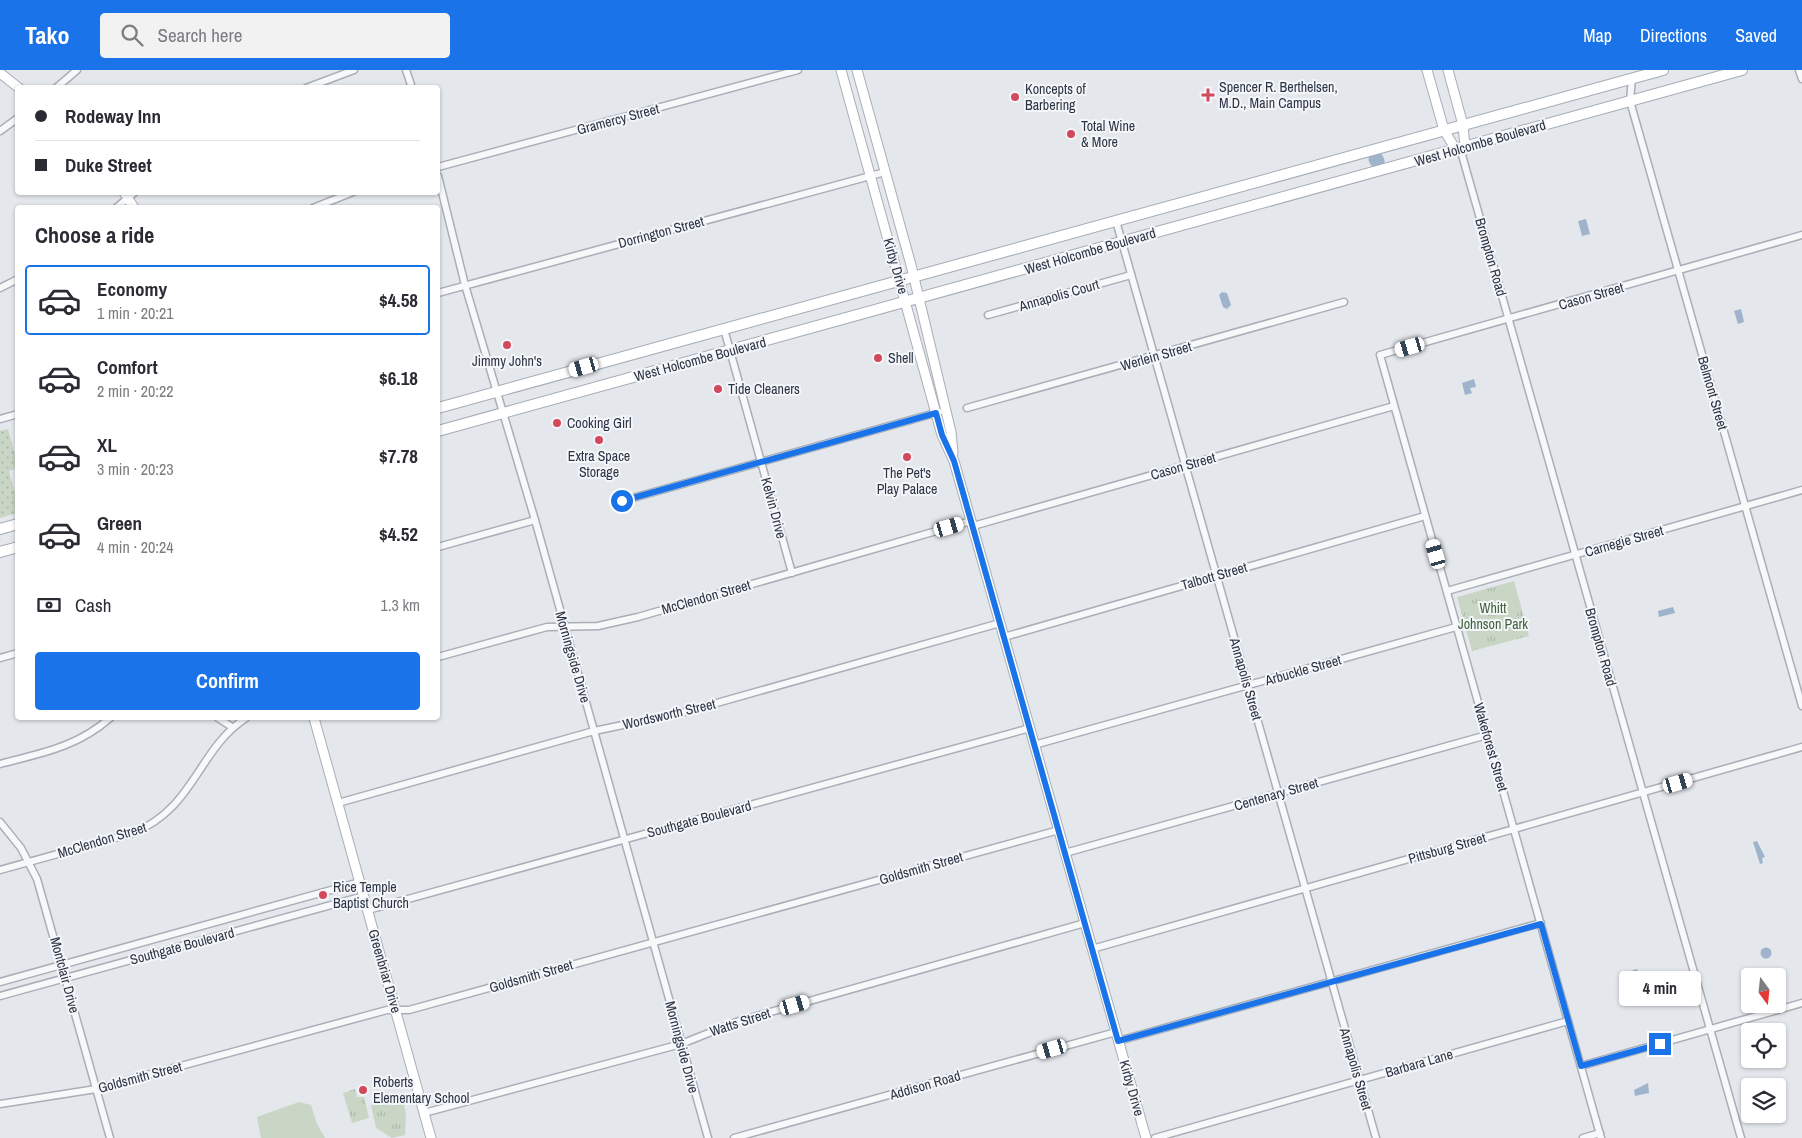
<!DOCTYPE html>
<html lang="en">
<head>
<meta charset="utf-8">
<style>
  body { margin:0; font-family:"Archivo Narrow",sans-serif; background:#f2f2f3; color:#2b2b33; height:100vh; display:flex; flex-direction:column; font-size:19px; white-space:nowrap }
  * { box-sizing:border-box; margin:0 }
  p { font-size:16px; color:#7c7c81 }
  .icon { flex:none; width:28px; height:28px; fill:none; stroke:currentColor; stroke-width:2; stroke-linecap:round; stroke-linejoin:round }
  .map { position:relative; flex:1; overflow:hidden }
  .details { position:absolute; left:15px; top:135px; width:425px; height:515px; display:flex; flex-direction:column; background:#fff; border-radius:5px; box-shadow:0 1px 4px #0004 }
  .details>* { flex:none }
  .guide { position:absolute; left:15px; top:15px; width:425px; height:110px; border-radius:5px; box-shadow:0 1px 4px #0004; display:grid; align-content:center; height:110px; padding:0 20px; background:#fff }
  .needle { width:32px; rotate:165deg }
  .controls { position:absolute; left:1741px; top:898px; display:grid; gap:10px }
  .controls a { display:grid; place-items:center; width:45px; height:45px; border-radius:5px; background:#fff; box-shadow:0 1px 4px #0004; font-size:25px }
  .end { position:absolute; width:22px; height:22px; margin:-11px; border:6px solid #1a73e8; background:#fff; box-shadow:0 0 0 2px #fff }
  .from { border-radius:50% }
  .bubble { position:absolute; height:35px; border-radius:5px; background:#fff; box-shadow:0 1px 4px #0004; font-size:16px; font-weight:700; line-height:35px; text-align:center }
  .car { position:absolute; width:15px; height:30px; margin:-15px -8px; border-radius:6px; box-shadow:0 0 4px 1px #0007; background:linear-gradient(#fff 24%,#345 0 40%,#fff 0 76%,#345 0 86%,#fff 0) }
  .guide b { display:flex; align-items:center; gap:18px; height:48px; font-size:19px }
  .guide b+b { border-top:1px solid #e1e1e2 }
  .guide i { width:12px; height:12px; background:#2b2b33 }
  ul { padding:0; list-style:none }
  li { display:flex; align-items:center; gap:15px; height:70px; margin:0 10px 8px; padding:0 10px; border:2px solid transparent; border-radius:5px }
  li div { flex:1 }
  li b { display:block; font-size:19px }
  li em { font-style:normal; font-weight:700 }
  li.current { border-color:#1a73e8 }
  li>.icon { width:45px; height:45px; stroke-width:1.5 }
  h2 { padding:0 20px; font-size:22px; line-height:60px }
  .pay { display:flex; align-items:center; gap:12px; height:55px; padding:0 20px; font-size:19px }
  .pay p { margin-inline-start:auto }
  .primary-button { display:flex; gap:10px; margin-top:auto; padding:10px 20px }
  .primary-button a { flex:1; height:58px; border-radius:5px; background:#1a73e8; color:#fff; font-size:20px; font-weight:700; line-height:58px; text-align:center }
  header { display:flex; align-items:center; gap:30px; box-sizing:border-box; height:70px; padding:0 25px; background:#1a73e8; color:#fff }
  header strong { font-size:24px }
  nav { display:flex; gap:28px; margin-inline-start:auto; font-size:18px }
  .search { width:350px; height:45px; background:#f2f2f3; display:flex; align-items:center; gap:12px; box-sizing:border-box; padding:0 18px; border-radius:5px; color:#7c7c81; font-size:19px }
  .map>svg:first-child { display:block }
  .grass { fill:url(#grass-dots) }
  .park { fill:url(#park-tufts) }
  .garden { fill:#c9d6c5 }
  .water { fill:#9fb4cc }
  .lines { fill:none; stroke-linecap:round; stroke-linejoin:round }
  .river { stroke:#9fb4cc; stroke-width:15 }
  .street-casing { stroke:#a9aeb7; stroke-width:9 }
  .secondary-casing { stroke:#a9aeb7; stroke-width:11 }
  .primary-casing { stroke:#a3abb8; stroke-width:12 }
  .street { stroke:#f7f8fa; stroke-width:6 }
  .secondary { stroke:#fff; stroke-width:9 }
  .primary { stroke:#fff; stroke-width:10 }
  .route { stroke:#1a73e8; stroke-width:6 }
  .poi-dot { fill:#d1495b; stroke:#f4f6f9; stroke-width:2 }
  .labels { text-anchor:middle; stroke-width:4; stroke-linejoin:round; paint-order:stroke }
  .poi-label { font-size:14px; fill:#2b3445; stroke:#f4f6f9; text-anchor:start }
  .street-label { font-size:14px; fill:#2b3445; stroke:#f4f6f9 }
  .park-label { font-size:14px; fill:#3f6138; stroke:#f4f6f9 }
</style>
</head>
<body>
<header>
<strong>Tako</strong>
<div class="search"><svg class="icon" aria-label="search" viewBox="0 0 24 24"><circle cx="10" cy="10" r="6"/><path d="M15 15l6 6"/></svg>Search here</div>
<nav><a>Map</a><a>Directions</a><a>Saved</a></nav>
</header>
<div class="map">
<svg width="1802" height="1068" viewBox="0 0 1802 1068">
  <defs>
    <pattern id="grass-dots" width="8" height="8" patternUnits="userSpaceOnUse" patternTransform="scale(1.25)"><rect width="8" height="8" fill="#c9d6c5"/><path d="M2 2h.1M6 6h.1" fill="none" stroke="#adb8ab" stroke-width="1.8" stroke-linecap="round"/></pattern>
    <pattern id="park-tufts" width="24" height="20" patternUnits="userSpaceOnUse" patternTransform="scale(1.25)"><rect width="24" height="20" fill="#c9d6c5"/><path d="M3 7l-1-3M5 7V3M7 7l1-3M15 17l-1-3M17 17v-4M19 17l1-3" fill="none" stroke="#adb8ab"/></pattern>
  </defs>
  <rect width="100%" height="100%" fill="#e4e7ec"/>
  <path class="grass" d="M8,359L17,392V398L9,401L17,431V443L0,448V361Z"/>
  <g class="park">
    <path d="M1514,511L1529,566L1472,581L1457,527Z"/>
    <path d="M355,1019L357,1027H364L369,1048L352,1053L343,1023Z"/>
    <path d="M402,1026L406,1044L405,1065L392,1068L376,1058L371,1035Z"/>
  </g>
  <g class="garden">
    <path d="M1515,516L1520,534L1504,538L1499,521Z"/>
    <path d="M299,1032L311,1035L317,1054L325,1068H261L257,1047Z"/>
  </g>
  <g class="water">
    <path d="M1586,149L1590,164L1582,166L1578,151Z"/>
    <path d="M1222,222L1227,223L1231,235L1227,239L1223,237L1219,225Z"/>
    <path d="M1741,239L1744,252L1738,254L1734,241Z"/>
    <path d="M1474,309L1476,317L1470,318L1472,323L1465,325L1462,313Z"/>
    <path d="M1673,537L1675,543L1659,547L1658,541Z"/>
    <path d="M1757,771L1765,787L1762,788L1763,793L1760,794L1753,772Z"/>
    <circle cx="1766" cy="883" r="5.5"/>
    <path d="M1637,899L1641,913L1635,915L1631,901Z"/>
    <path d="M1648,1013L1649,1023L1635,1026L1634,1020Z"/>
  </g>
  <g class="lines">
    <path class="river" d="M1376,89L1377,91"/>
    <g class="street-casing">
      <g id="street">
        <path d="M406,0L412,18"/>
        <path d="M1799,0L1802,9"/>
        <path d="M1632,8L1630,31L1802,636"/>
        <path d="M56,18L77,0"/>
        <path d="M306,18L354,0"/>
        <path d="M0,61L18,48"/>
        <path d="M1456,80L1462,85L1741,1068"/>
        <path d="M438,97L798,0"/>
        <path d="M438,106L465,215L535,450L708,1068"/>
        <path d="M116,138L135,122"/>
        <path d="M313,138L353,122"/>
        <path d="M1116,151L1376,1068"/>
        <path d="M0,218L18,209"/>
        <path d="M438,223L885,102"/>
        <path d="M988,245L1131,205"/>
        <path d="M724,259L792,503"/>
        <path d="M967,338L1344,232"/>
        <path d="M0,349L18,344"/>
        <path d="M622,431L939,342"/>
        <path d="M973,456L1394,336"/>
        <path d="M438,477L535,450"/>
        <path d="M1447,521L1802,420"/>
        <path d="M1004,567L1425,446"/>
        <path d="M438,587L547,557L598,556L638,547L971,451"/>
        <path d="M0,588L18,583"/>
        <path d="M218,648L232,657"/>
        <path d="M1034,675L1456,557"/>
        <path d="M0,694C42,683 77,677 110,648"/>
        <path d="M338,733L594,661L685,642L1000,553"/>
        <path d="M0,752L21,778L37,809L110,1068"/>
        <path d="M1065,783L1487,665"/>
        <path d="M0,800L133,763C195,738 198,679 246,648"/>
        <path d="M368,840L1030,658"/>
        <path d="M1092,879L1802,677"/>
        <path d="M0,912L360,812"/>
        <path d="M0,926L364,826"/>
        <path d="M1118,971L1541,853"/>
        <path d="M1581,996L1802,933"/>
        <path d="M0,1034L96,1019L387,940H409L1059,760"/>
        <path d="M424,1043L681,974L739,951L1085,853"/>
        <path d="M734,1068L1116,962"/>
        <path d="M1155,1068L1568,951"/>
        <path d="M1583,1068L1600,1063"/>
        <path d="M1601,1068L1380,285L1802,165"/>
      </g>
    </g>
    <g class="secondary-casing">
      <g id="secondary">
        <path d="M841,0L942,365L954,391L1146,1068"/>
        <path d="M857,0L911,195L951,362L953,383"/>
        <path d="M1427,0L1444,60L1456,80"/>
        <path d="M1448,0L1463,55L1465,77"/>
        <path d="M0,3L19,18"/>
        <path d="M124,122L134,138"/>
        <path d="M314,648L431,1068"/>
      </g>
    </g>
    <g class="primary-casing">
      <g id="primary">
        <path d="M438,338L1663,0"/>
        <path d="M438,361L1742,0"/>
        <path d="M0,459L18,454"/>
        <path d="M0,482L18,477"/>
      </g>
    </g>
    <use href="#street" class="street"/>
    <use href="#secondary" class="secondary"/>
    <use href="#primary" class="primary"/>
  </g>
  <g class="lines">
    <path class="route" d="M622,431L936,343L942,365L954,391L1118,971L1541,854L1581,996L1660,974"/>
  </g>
  <g class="poi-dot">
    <path d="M1205.5 17.5h5v5h5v5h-5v5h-5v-5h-5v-5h5z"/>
    <circle cx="1015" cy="27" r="5"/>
    <circle cx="1071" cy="64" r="5"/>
    <circle cx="507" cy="275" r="5"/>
    <circle cx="878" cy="288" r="5"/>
    <circle cx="718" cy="319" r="5"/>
    <circle cx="557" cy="353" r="5"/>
    <circle cx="599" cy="370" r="5"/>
    <circle cx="907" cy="387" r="5"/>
    <circle cx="323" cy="825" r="5"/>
    <circle cx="363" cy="1020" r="5"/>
  </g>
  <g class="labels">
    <g class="poi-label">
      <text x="1219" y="22">Spencer R. Berthelsen,<tspan x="1219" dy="16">M.D., Main Campus</tspan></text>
      <text x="1025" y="24">Koncepts of<tspan x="1025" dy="16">Barbering</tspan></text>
      <text x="1081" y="61">Total Wine<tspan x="1081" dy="16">&amp; More</tspan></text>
      <text x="888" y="293">Shell</text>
      <text x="507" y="296" text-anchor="middle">Jimmy John's</text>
      <text x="728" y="324">Tide Cleaners</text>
      <text x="567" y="358">Cooking Girl</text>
      <text x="599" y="391" text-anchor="middle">Extra Space<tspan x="599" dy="16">Storage</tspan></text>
      <text x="907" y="408" text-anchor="middle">The Pet's<tspan x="907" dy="16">Play Palace</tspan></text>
      <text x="333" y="822">Rice Temple<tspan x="333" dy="16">Baptist Church</tspan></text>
      <text x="373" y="1017">Roberts<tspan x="373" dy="16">Elementary School</tspan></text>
    </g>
    <g class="street-label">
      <text transform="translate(618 49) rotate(-15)" y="5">Gramercy Street</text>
      <text transform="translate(1480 73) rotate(-16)" y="5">West Holcombe Boulevard</text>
      <text transform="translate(661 162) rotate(-15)" y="5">Dorrington Street</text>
      <text transform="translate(1090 181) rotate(-16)" y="5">West Holcombe Boulevard</text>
      <text transform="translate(1491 187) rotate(74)" y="5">Brompton Road</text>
      <text transform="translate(896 196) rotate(74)" y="5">Kirby Drive</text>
      <text transform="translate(1059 225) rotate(-16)" y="5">Annapolis Court</text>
      <text transform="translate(1591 226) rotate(-16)" y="5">Cason Street</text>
      <text transform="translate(1156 286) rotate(-16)" y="5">Werlein Street</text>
      <text transform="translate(700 289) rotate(-15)" y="5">West Holcombe Boulevard</text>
      <text transform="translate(1713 323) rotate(74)" y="5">Belmont Street</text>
      <text transform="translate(1183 396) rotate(-16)" y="5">Cason Street</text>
      <text transform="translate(774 438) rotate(75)" y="5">Kelvin Drive</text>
      <text transform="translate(1624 471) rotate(-16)" y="5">Carnegie Street</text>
      <text transform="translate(1214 506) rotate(-16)" y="5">Talbott Street</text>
      <text transform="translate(706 527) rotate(-16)" y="5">McClendon Street</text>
      <text transform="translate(1601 577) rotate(74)" y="5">Brompton Road</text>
      <text transform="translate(573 587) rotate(74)" y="5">Morningside Drive</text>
      <text transform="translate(1303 600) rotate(-16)" y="5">Arbuckle Street</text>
      <text transform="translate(1246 609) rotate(74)" y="5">Annapolis Street</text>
      <text transform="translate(669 644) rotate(-13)" y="5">Wordsworth Street</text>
      <text transform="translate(1491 677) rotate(74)" y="5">Wakeforest Street</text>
      <text transform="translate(1276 724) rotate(-16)" y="5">Centenary Street</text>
      <text transform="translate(699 749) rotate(-15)" y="5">Southgate Boulevard</text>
      <text transform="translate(102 770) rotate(-17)" y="5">McClendon Street</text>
      <text transform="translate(1447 778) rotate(-16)" y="5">Pittsburg Street</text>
      <text transform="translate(921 798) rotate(-16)" y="5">Goldsmith Street</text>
      <text transform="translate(182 876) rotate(-15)" y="5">Southgate Boulevard</text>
      <text transform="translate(385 901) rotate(74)" y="5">Greenbriar Drive</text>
      <text transform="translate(65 905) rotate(75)" y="5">Montclair Drive</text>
      <text transform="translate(531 906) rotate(-16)" y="5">Goldsmith Street</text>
      <text transform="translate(740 952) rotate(-18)" y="5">Watts Street</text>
      <text transform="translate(682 977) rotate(75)" y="5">Morningside Drive</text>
      <text transform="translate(1419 993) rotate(-16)" y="5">Barbara Lane</text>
      <text transform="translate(1356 999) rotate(74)" y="5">Annapolis Street</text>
      <text transform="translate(140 1007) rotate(-15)" y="5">Goldsmith Street</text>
      <text transform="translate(925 1015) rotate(-16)" y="5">Addison Road</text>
      <text transform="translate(1132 1018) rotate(74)" y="5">Kirby Drive</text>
    </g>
    <g class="park-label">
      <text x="1493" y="543">Whitt<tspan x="1493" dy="16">Johnson Park</tspan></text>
    </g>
  </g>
</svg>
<div class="controls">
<a><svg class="needle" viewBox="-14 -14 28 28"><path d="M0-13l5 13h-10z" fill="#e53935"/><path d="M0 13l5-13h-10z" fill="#7c7c81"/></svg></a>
<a><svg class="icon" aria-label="locate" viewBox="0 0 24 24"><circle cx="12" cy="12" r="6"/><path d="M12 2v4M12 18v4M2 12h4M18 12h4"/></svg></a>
<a><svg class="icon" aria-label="layers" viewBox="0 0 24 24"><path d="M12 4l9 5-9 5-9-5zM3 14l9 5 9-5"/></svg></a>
</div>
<i class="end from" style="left:622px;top:431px"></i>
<i class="end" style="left:1660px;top:974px"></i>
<div class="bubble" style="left:1619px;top:901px;width:82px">4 min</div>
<i class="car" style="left:1410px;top:277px;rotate:254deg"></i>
<i class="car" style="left:584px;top:297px;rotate:254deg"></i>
<i class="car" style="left:949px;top:457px;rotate:74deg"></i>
<i class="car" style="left:1436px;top:484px;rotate:344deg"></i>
<i class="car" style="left:1678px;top:713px;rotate:74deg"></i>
<i class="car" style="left:795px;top:935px;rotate:74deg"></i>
<i class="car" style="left:1052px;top:979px;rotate:254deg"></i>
<div class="guide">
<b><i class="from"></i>Rodeway Inn</b>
<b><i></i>Duke Street</b>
</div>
<section class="details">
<h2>Choose a ride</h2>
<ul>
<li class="current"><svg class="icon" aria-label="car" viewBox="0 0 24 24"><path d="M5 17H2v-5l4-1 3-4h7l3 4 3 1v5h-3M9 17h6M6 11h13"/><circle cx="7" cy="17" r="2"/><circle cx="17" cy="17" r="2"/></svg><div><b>Economy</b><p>1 min · 20:21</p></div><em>$4.58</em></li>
<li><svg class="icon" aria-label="car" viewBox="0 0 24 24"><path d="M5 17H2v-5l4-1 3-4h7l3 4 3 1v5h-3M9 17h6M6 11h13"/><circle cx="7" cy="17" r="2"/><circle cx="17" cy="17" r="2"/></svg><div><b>Comfort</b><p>2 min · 20:22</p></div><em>$6.18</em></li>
<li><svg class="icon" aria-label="car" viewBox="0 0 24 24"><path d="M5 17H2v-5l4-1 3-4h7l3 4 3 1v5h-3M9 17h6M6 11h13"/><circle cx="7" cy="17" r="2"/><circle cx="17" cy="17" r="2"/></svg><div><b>XL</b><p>3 min · 20:23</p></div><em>$7.78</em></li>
<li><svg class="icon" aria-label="car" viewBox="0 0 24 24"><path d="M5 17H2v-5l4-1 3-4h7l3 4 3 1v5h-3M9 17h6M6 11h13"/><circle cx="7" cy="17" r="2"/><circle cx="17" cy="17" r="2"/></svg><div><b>Green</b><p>4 min · 20:24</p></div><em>$4.52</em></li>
</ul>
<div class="pay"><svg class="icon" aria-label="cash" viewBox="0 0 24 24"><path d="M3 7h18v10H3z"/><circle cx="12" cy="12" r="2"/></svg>Cash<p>1.3 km</p></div>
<div class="primary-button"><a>Confirm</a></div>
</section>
</div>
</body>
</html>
